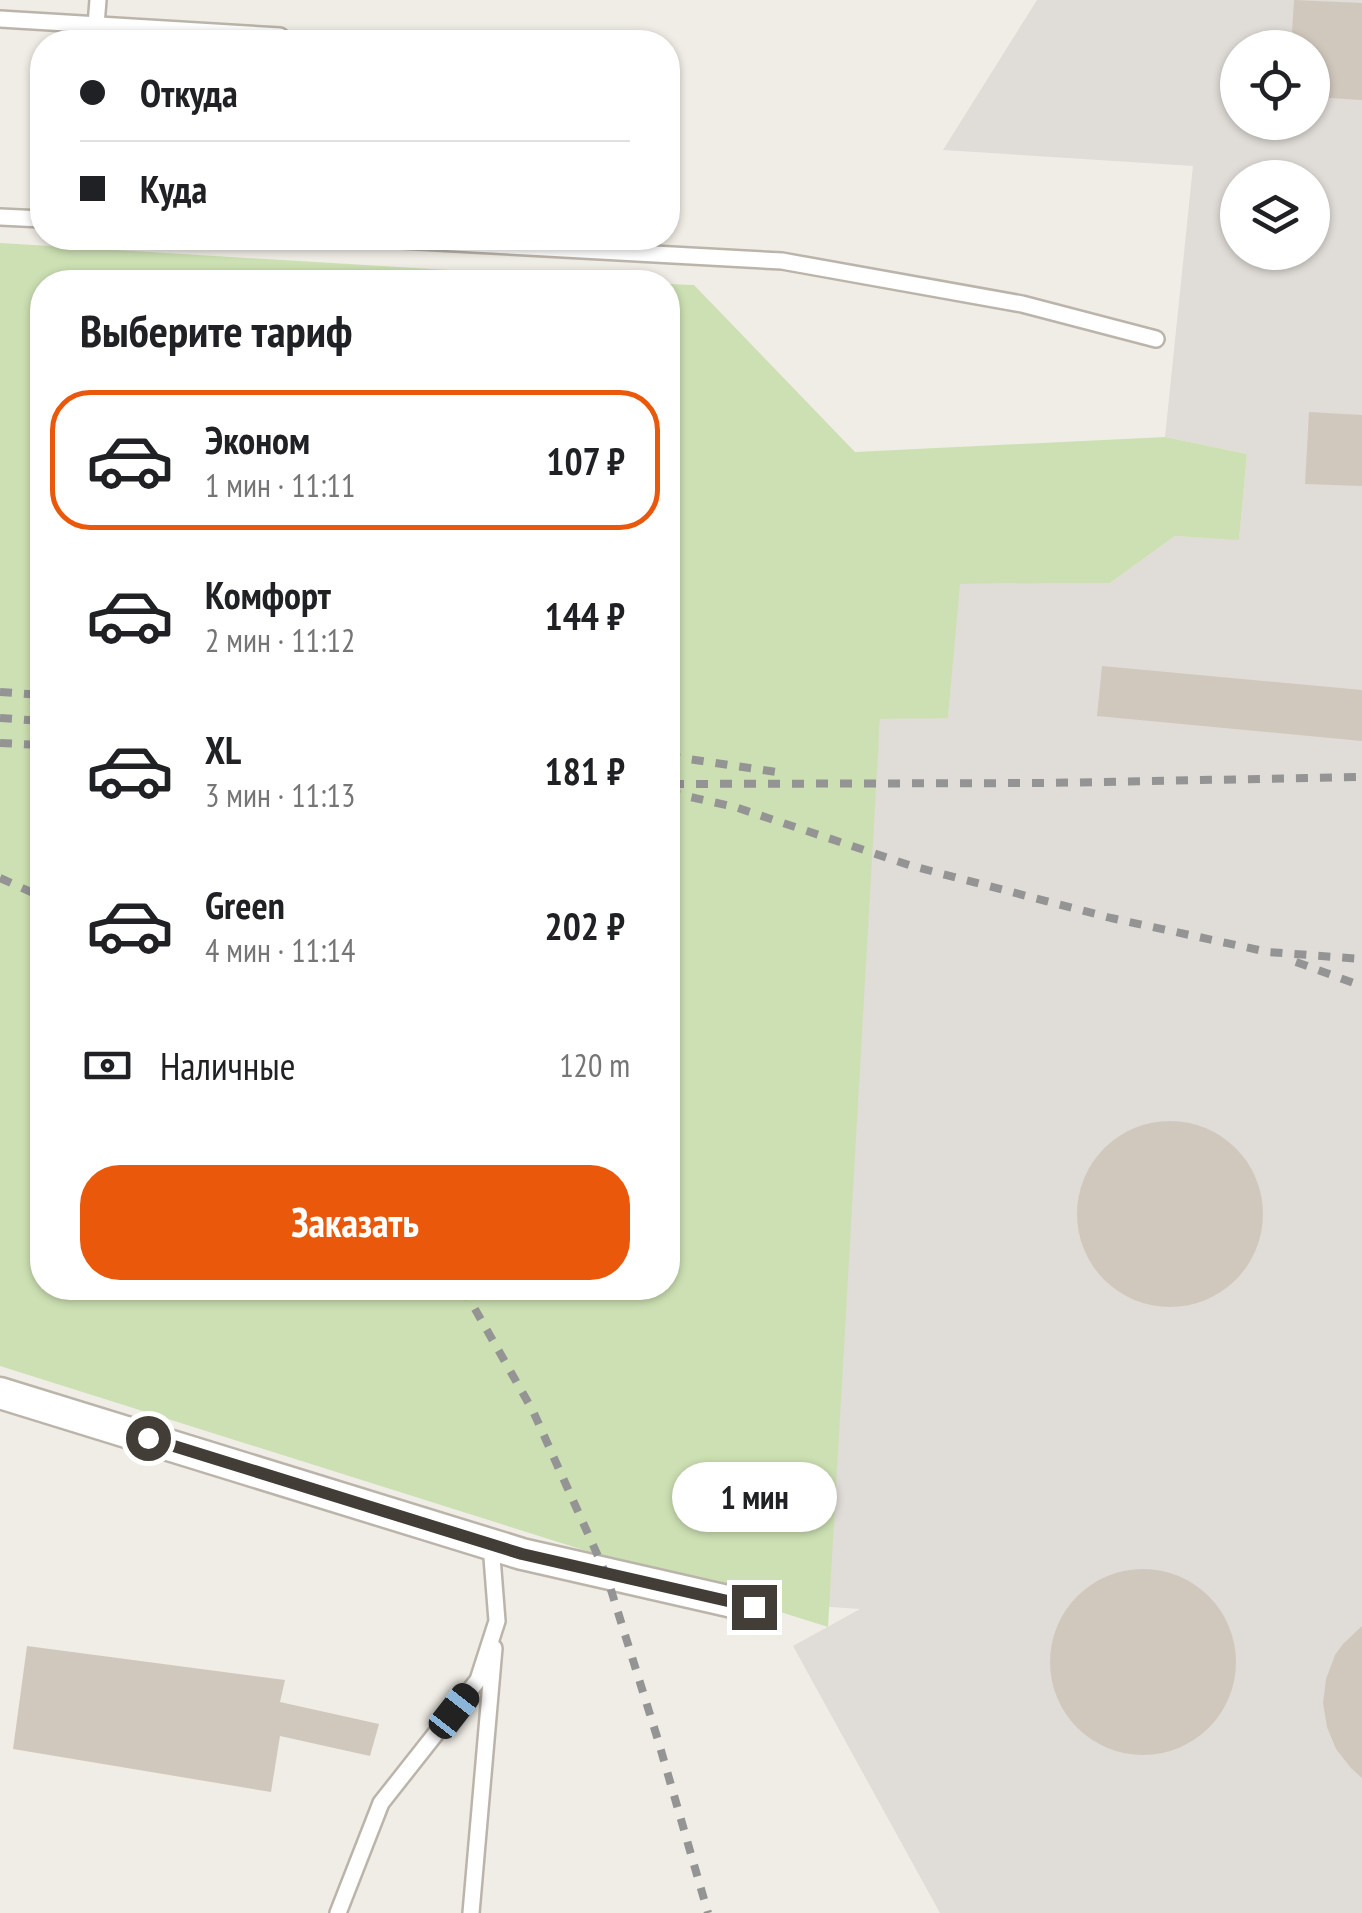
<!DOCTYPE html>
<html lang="ru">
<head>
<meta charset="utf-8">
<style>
  body { margin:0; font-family:"PT Sans Narrow",sans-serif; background:#f6f6f6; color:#202124; height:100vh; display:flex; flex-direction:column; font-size:38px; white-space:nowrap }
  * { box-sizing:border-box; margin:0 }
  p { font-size:32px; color:#757577 }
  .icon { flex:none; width:55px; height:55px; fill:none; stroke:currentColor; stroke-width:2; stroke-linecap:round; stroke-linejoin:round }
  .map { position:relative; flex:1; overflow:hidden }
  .sheet { position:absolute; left:30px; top:270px; width:650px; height:1030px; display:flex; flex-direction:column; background:#fff; border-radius:40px; box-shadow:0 2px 8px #0004 }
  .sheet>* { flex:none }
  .top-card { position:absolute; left:30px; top:30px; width:650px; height:220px; border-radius:40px; box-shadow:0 2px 8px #0004; display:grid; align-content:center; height:220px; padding:0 50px; background:#fff }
  .controls { position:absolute; left:1220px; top:30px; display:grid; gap:20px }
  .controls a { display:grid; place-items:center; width:110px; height:110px; border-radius:50%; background:#fff; box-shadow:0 2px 8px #0004; font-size:50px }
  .end { position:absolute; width:45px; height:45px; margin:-22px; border:12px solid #423d36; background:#fff; box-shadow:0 0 0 5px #fff }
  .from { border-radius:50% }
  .bubble { position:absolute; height:70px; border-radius:35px; background:#fff; box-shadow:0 2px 8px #0004; font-size:32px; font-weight:600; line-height:70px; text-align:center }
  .car { position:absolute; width:30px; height:60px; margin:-30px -15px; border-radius:12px; box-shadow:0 0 8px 2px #0007; background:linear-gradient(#222 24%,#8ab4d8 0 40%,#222 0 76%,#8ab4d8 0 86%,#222 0) }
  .top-card b { display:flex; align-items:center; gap:35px; height:95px; font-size:38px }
  .top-card b+b { border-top:2px solid #e0e0e0 }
  .top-card i { width:25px; height:25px; background:#202124 }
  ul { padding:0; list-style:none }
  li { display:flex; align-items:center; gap:30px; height:140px; margin:0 20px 15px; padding:0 30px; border:5px solid transparent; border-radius:40px }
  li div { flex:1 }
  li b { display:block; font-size:38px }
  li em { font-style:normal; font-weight:600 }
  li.on { border-color:#ea580c }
  li>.icon { width:90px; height:90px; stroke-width:1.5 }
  h2 { padding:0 50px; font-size:45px; line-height:120px }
  .pay { display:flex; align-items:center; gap:25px; height:110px; padding:0 50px; font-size:38px }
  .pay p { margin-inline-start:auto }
  .cta { display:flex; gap:20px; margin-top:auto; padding:20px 50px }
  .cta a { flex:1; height:115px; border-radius:40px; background:#ea580c; color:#fff; font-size:40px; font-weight:600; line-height:115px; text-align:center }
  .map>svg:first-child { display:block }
  .industrial { fill:#e0dcd7; fill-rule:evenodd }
  .green { fill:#cde0b3 }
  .building { fill:#d1c8bd }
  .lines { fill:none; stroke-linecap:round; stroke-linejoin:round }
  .lane-casing { stroke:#bbb4aa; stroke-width:20 }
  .street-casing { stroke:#bbb4aa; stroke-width:35 }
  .lane { stroke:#fff; stroke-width:15 }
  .street { stroke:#fff; stroke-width:30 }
  .rail { stroke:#949494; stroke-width:8; stroke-dasharray:12 12; stroke-linecap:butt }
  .route { stroke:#423d36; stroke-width:12 }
</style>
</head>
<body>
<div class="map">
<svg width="1362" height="1913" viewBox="0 0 1362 1913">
  <rect width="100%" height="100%" fill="#f0ede6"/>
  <path class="industrial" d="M1037,0H1362V1913H940L793,1646L860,1609L816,1606L880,719L948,717L959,584L1110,583L1175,536L1239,539L1247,454L1165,437L1193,166L943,150ZM1238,48H1312V122H1238ZM1238,178H1312V252H1238Z"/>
  <path class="green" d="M0,243L647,282H42V1288H668V284L694,285L855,452L1165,437L1247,454L1239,540L1175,536L1110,583L960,584L948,718L880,719L828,1627L0,1366Z"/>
  <g class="building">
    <path d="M1294,0L1362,3V100L1312,97V48H1291Z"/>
    <path d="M1309,412L1362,415V486L1305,484Z"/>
    <path d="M1102,666L1362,690V741L1097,716Z"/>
    <circle cx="1170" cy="1214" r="93"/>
    <circle cx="1143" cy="1662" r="93"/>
    <path d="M1362,1626V1778L1351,1768L1336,1749L1327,1727L1323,1703L1326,1679L1335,1655L1343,1644Z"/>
    <path d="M27,1646L285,1680L280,1702L379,1724L370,1756L280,1736L271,1792L13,1749Z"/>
  </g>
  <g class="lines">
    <g class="lane-casing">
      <g id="lane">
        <path d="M0,19L280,36"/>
        <path d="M96,25L98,0"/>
        <path d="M0,217L42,219"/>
        <path d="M364,238L782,261L1022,304L1156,339"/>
        <path d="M338,1913L381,1803L478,1680L497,1621L491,1545"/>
        <path d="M471,1913L494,1648"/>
      </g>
    </g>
    <g class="street-casing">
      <path id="street" d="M0,1393L522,1554L754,1607"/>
    </g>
    <use href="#lane" class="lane"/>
    <use href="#street" class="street"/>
    <g class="rail">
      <path d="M0,692L42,695"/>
      <path d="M0,718L42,721"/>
      <path d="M0,743L42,745"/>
      <path d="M668,756L776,772"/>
      <path d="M672,784L1048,783L1362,777"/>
      <path d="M668,792L735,807L912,866L1111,918L1268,952L1362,959"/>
      <path d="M0,878L42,897"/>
      <path d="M1296,962L1362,986"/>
      <path d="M463,1288L533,1411L606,1574L658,1740L708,1913"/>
    </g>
  </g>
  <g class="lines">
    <path class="route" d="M148,1438L522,1554L754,1607"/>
  </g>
</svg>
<div class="controls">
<a><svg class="icon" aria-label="locate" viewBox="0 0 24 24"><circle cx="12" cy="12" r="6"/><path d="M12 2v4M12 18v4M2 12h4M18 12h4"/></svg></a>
<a><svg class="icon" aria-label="layers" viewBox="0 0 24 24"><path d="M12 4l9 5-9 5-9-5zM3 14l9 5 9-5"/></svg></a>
</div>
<i class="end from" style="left:148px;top:1438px"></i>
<i class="end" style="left:754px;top:1607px"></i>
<div class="bubble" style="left:672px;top:1462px;width:165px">1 мин</div>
<i class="car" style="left:454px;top:1711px;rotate:38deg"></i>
<div class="top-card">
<b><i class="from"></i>Откуда</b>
<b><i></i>Куда</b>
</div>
<section class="sheet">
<h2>Выберите тариф</h2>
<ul>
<li class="on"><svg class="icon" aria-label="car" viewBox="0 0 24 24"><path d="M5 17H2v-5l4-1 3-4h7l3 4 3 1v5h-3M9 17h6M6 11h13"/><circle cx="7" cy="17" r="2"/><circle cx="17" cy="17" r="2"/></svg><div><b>Эконом</b><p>1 мин · 11:11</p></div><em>107 ₽</em></li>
<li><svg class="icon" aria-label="car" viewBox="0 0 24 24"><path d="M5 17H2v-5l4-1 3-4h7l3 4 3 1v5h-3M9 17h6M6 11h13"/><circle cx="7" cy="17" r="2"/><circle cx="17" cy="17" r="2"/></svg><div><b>Комфорт</b><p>2 мин · 11:12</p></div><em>144 ₽</em></li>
<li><svg class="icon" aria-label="car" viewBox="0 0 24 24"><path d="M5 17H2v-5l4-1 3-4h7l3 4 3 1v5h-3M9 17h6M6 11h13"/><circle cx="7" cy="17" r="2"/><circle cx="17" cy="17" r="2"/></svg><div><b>XL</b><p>3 мин · 11:13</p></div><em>181 ₽</em></li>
<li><svg class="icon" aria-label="car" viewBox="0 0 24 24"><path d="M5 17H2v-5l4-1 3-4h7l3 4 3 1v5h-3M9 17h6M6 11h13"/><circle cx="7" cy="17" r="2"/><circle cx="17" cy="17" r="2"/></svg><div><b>Green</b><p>4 мин · 11:14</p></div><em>202 ₽</em></li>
</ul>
<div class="pay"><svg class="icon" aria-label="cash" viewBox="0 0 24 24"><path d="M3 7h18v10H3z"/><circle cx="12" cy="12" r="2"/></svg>Наличные<p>120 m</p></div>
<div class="cta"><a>Заказать</a></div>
</section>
</div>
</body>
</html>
